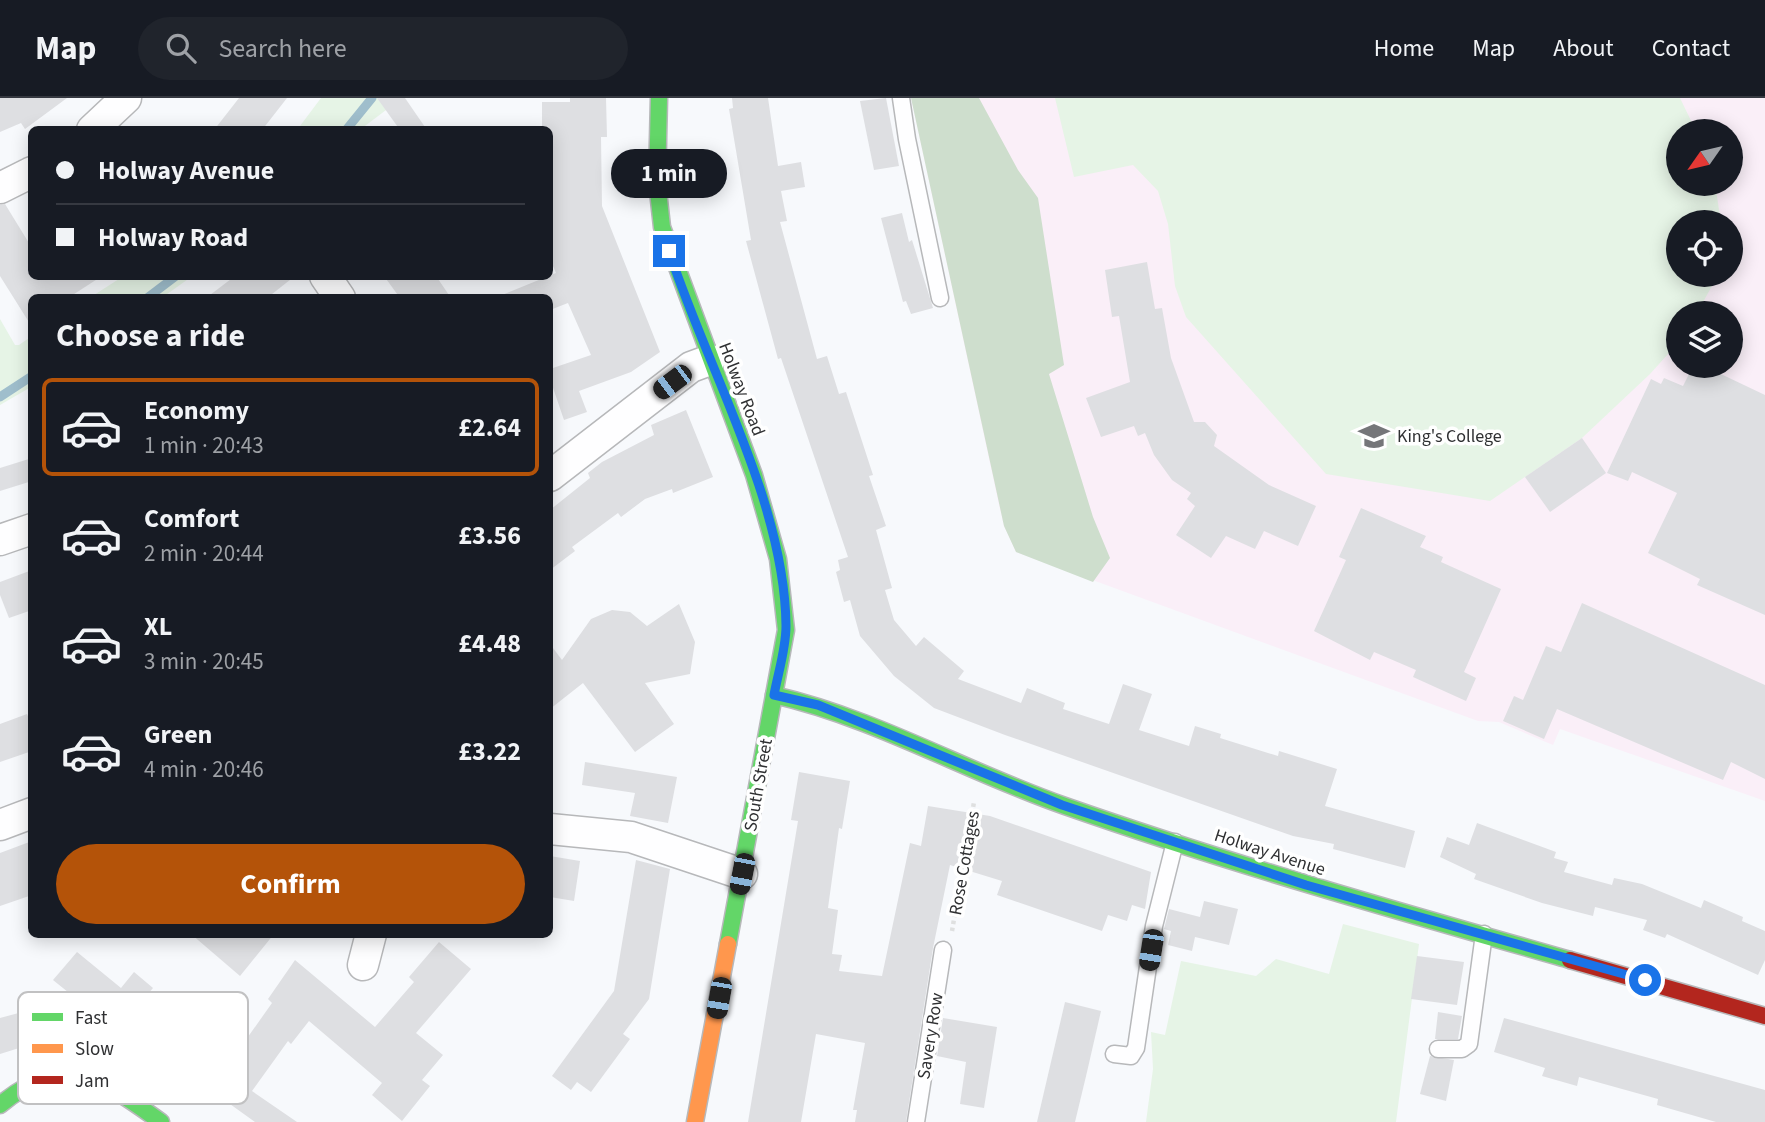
<!DOCTYPE html>
<html lang="en">
<head>
<meta charset="utf-8">
<style>
  body { margin:0; font-family:"Source Sans 3",sans-serif; background:#20242c; color:#f1f3f6; height:100vh; display:flex; flex-direction:column; font-size:26px; white-space:nowrap }
  * { box-sizing:border-box; margin:0 }
  p { font-size:23px; color:#9ea1a6 }
  .icon { flex:none; width:38px; height:38px; fill:none; stroke:currentColor; stroke-width:2; stroke-linecap:round; stroke-linejoin:round }
  .map { position:relative; flex:1; overflow:hidden }
  .details { position:absolute; left:28px; top:196px; width:525px; height:644px; display:flex; flex-direction:column; background:#171b24; border-radius:10px; box-shadow:0 4px 18px #0003 }
  .details>* { flex:none }
  .top-card { position:absolute; left:28px; top:28px; width:525px; height:154px; border-radius:10px; box-shadow:0 4px 18px #0003; display:grid; align-content:center; height:154px; padding:0 28px; background:#171b24 }
  .needle { width:46px; rotate:236deg }
  .buttons { position:absolute; left:1666px; top:21px; display:grid; gap:14px }
  .buttons a { display:grid; place-items:center; width:77px; height:77px; border-radius:50%; background:#171b24; box-shadow:0 4px 18px #0003; font-size:35px }
  .end { position:absolute; width:32px; height:32px; margin:-16px; border:9px solid #1a73e8; background:#fff; box-shadow:0 0 0 4px #fff }
  .from { border-radius:50% }
  .bubble { position:absolute; height:49px; border-radius:24px; background:#171b24; box-shadow:0 4px 18px #0003; font-size:23px; font-weight:700; line-height:49px; text-align:center }
  .car { position:absolute; width:21px; height:42px; margin:-21px -10px; border-radius:9px; box-shadow:0 0 5px 2px #0007; background:linear-gradient(#222 24%,#8ab4d8 0 40%,#222 0 76%,#8ab4d8 0 86%,#222 0) }
  .top-card b { display:flex; align-items:center; gap:24px; height:66px; font-size:26px }
  .top-card b+b { border-top:2px solid #363941 }
  .top-card i { width:18px; height:18px; background:#f1f3f6 }
  ul { padding:0; list-style:none }
  li { display:flex; align-items:center; gap:21px; height:98px; margin:0 14px 10px; padding:0 14px; border:4px solid transparent; border-radius:10px }
  li div { flex:1 }
  li b { display:block; font-size:26px }
  li em { font-style:normal; font-weight:700 }
  li.selected { border-color:#b45309 }
  li>.icon { width:63px; height:63px; stroke-width:1.5 }
  h2 { padding:0 28px; font-size:32px; line-height:84px }
  .button { display:flex; gap:14px; margin-top:auto; padding:14px 28px }
  .button a { flex:1; height:80px; border-radius:42px; background:#b45309; color:#fff; font-size:28px; font-weight:700; line-height:80px; text-align:center }
  header { display:flex; align-items:center; gap:42px; box-sizing:border-box; height:98px; padding:0 35px; background:#171b24; border-bottom:2px solid #363941 }
  header strong { font-size:33px }
  nav { display:flex; gap:38px; margin-inline-start:auto; font-size:24px }
  .search { width:490px; height:63px; background:#20242c; display:flex; align-items:center; gap:18px; box-sizing:border-box; padding:0 24px; border-radius:38px; color:#9ea1a6; font-size:26px }
  .map>svg:first-child { display:block }
  .education { fill:#faeff8; fill-rule:evenodd }
  .green { fill:#e6f4e6 }
  .forest { fill:#cedecd }
  .lines { fill:none; stroke-linecap:round; stroke-linejoin:round }
  .stream { stroke:#9fbecc; stroke-width:9 }
  .building { fill:#dedfe2 }
  .lane-casing { stroke:#b7b8ba; stroke-width:19 }
  .street-casing { stroke:#b7b8ba; stroke-width:33 }
  .fast-casing { stroke:#b7b8ba; stroke-width:19 }
  .slow-casing { stroke:#b7b8ba; stroke-width:19 }
  .jam-casing { stroke:#b7b8ba; stroke-width:19 }
  .path { stroke:#dfe0e0; stroke-width:4.5; stroke-dasharray:3.5 3.5; stroke-linecap:butt }
  .lane { stroke:#fefeff; stroke-width:16 }
  .street { stroke:#fefeff; stroke-width:30 }
  .fast { stroke:#63d668; stroke-width:16 }
  .slow { stroke:#ff974d; stroke-width:16 }
  .jam { stroke:#b3261e; stroke-width:16 }
  .route { stroke:#1a73e8; stroke-width:9 }
  .labels { text-anchor:middle; stroke-width:7; stroke-linejoin:round; paint-order:stroke }
  .street-label { font-size:18px; fill:#2f3032; stroke:#fff }
  .poi-label { font-size:18px; fill:#2f3032; stroke:#fff; text-anchor:start }
  .key { fill:#fff; stroke:#c1c1c2; stroke-width:2 }
  .key-label { font-size:19px; fill:#2f3032 }
</style>
</head>
<body>
<header>
<strong>Map</strong>
<div class="search"><svg class="icon" aria-label="search" viewBox="0 0 24 24"><circle cx="10" cy="10" r="6"/><path d="M15 15l6 6"/></svg>Search here</div>
<nav><a>Home</a><a>Map</a><a>About</a><a>Contact</a></nav>
</header>
<div class="map">
<svg width="1765" height="1024" viewBox="0 0 1765 1024">
  <rect width="100%" height="100%" fill="#f7f9fc"/>
  <path class="education" d="M911,0H1765V703L1560,631L1553,647L1499,624L1478,623L1016,454L1004,428L999,407ZM1678,33H1731V86H1678ZM1678,124H1731V177H1678ZM1678,215H1731V268H1678Z"/>
  <g class="green">
    <path d="M321,0H387L386,12L361,31L297,32Z"/>
    <path d="M1055,0H1680L1696,33H1678V86H1715L1721,124H1678V177H1718L1697,215H1678V245L1650,276L1582,340L1490,403L1326,376L1186,219L1175,188L1168,126L1158,93L1133,67L1074,79Z"/>
    <path d="M122,179V178L191,179L163,199H91Z"/>
    <path d="M0,221L15,247H19L32,238L31,289L0,307Z"/>
    <path d="M1343,826L1419,846L1396,1024H1146L1153,971L1151,934L1165,937L1181,863L1256,878L1276,861L1329,876Z"/>
  </g>
  <path class="forest" d="M911,0H979L1018,72L1038,100L1064,267L1049,276L1093,419L1110,460L1093,484L1016,454L1004,428Z"/>
  <g class="lines">
    <g class="stream">
      <path d="M346,32L372,0"/>
      <path d="M147,200L176,178"/>
      <path d="M0,299L32,278"/>
    </g>
  </g>
  <g class="building">
    <path d="M0,0H67L25,31L21,25L0,34Z"/>
    <path d="M239,0H287L262,32H214Z"/>
    <path d="M377,0H405L427,32H400Z"/>
    <path d="M570,0H606L607,39H601L602,108L660,254L631,274L579,293L587,314L564,322L550,281V271L591,257L568,205L550,212V200L497,199L556,175L550,161V32H542V4H570Z"/>
    <path d="M732,0H768L778,68L801,64L805,89L781,93L787,123L780,124L817,261L827,258L839,296L846,294L873,377L869,378L886,428L876,432L892,490L885,492L894,522L916,548L924,539L964,573L958,581L1021,605L1027,590L1065,605L1063,611L1109,626L1123,586L1152,596L1139,632L1189,648L1195,628L1221,636L1220,640L1278,658L1279,653L1337,671L1325,708L1415,733L1405,770L1333,751L1334,746L1293,738L1005,637L934,610L894,578L860,538L850,502L844,504L836,474L840,472L838,462L848,459L781,260L778,261L746,143L751,142L729,11L733,10Z"/>
    <path d="M886,0L899,68L874,72L860,3Z"/>
    <path d="M5,106L32,150V178H102L68,200H32V229L0,178V107Z"/>
    <path d="M902,115L909,144L912,142L933,210L911,216L906,203L903,204L881,120Z"/>
    <path d="M1147,164L1155,211L1162,210L1171,260L1194,324H1205L1217,337L1214,348L1269,387L1316,408L1298,448L1264,433L1255,451L1226,438L1211,460L1176,437L1195,408L1187,401L1191,395L1172,382L1154,357L1145,335L1138,338L1134,328L1101,339L1086,300L1130,284L1119,218L1112,219L1105,172Z"/>
    <path d="M235,178H295L267,200H206Z"/>
    <path d="M384,178H436L451,200H400Z"/>
    <path d="M1693,268H1704L1765,297V517L1697,487L1700,481L1648,455L1677,395L1632,374L1628,383L1607,375L1651,281L1661,286L1664,280L1683,288Z"/>
    <path d="M686,312L713,379L673,395L672,391L645,401L621,419L618,415L572,449L575,453L550,472V412L590,380L588,375L602,364L654,337L651,327Z"/>
    <path d="M1582,340L1606,375L1550,414L1525,379Z"/>
    <path d="M32,360V383L0,393V370Z"/>
    <path d="M1361,410L1426,438L1420,449L1443,459L1441,464L1501,491L1464,574L1476,580L1466,603L1413,579L1416,572L1374,554L1370,562L1314,533L1346,462L1339,459Z"/>
    <path d="M32,472V512L9,520L0,497V484Z"/>
    <path d="M1582,505L1765,587V681L1731,664L1723,682L1557,611L1544,641L1503,623L1514,598L1523,602L1546,548L1561,554Z"/>
    <path d="M679,506L695,544L690,576L645,585L674,626L635,654L583,585L550,611V546L562,562L591,521L612,512L630,514L647,528Z"/>
    <path d="M27,616L32,627V653L0,664V626Z"/>
    <path d="M585,664L677,679L668,725L630,718L635,695L582,687Z"/>
    <path d="M799,674L850,683L842,731L839,730L828,810L838,812L832,856L842,857L839,873L882,878L910,745L921,748L928,708L990,718L1151,774L1145,811L1132,807L1127,823L1108,817L1102,833L997,797L1002,783L950,767L933,850L906,1024H855L857,1012H853L865,945L816,936L801,1024H748L798,723L791,722Z"/>
    <path d="M1477,725L1556,754L1554,760L1568,764L1564,774L1612,787L1614,780L1642,786L1701,810L1704,802L1743,819L1742,823L1765,833V862L1758,877L1667,836L1665,840L1643,832L1647,822L1595,809L1593,818L1542,805L1474,781L1476,776L1440,759L1447,739L1469,747Z"/>
    <path d="M32,743V797L0,808V755Z"/>
    <path d="M550,758L580,763L574,803L550,799Z"/>
    <path d="M636,762L670,771L649,901L623,936L630,941L591,994L577,984L571,992L552,978L614,893Z"/>
    <path d="M1204,803L1238,811L1229,847L1195,839L1192,853L1168,847L1171,833L1164,831L1169,811L1200,819Z"/>
    <path d="M191,836H274L240,878Z"/>
    <path d="M439,844L471,871L416,935L443,957L422,982L430,988L402,1023L372,997L382,985L309,923L291,946L288,943L252,993L297,1024H255L209,991L218,979L215,976L229,957L233,960L272,905L268,901L295,862L375,929L414,884L409,879Z"/>
    <path d="M77,854L121,890L134,874L153,890L135,911L173,943L149,973L108,938L114,931L53,882Z"/>
    <path d="M1417,858L1464,864L1457,907L1411,901Z"/>
    <path d="M1065,904L1101,913L1087,974L1075,1024H1037Z"/>
    <path d="M26,913L35,945L0,956V920Z"/>
    <path d="M1438,914L1462,918L1458,941H1435Z"/>
    <path d="M943,920L997,929L984,1010L960,1006L966,964L937,958Z"/>
    <path d="M1504,920L1765,992V1024H1716L1657,1007L1658,1001L1579,979L1577,988L1542,978L1545,970L1494,954Z"/>
    <path d="M1430,958L1454,962L1446,1003L1420,996Z"/>
  </g>
  <g class="lines">
    <g class="lane-casing">
      <g id="lane">
        <path d="M901,0L907,41L940,200"/>
        <path d="M1438,951H1462L1469,946L1484,836"/>
        <path d="M1114,956L1131,958L1136,950L1154,828L1175,744"/>
        <path d="M916,1024L943,852"/>
      </g>
    </g>
    <g class="street-casing">
      <g id="street">
        <path d="M92,32L126,0"/>
        <path d="M0,90L32,74"/>
        <path d="M325,178L340,200"/>
        <path d="M550,378L691,269L710,262"/>
        <path d="M0,442L32,431"/>
        <path d="M0,727L32,715"/>
        <path d="M550,731L631,739L742,776"/>
        <path d="M363,867L371,836"/>
      </g>
    </g>
    <g class="fast-casing">
      <g id="fast">
        <path d="M659,0L657,84L662,129L754,377L778,461L786,532L728,846"/>
        <path d="M774,597C875,620 967,674 1065,708C1231,766 1401,814 1570,862"/>
        <path d="M0,1007C63,954 102,981 161,1024"/>
      </g>
    </g>
    <g class="slow-casing">
      <path id="slow" d="M695,1024L728,846"/>
    </g>
    <g class="jam-casing">
      <path id="jam" d="M1570,862L1765,918"/>
    </g>
    <path class="path" d="M952,833L974,704"/>
    <use href="#lane" class="lane"/>
    <use href="#street" class="street"/>
    <use href="#fast" class="fast"/>
    <use href="#slow" class="slow"/>
    <use href="#jam" class="jam"/>
  </g>
  <g class="lines">
    <path class="route" d="M669,153C707,270 785,405 786,528C786,551 778,575 774,597L818,607L1062,707L1175,744L1306,787L1645,882"/>
  </g>
  <defs>
    <g id="school-bare" transform="scale(2.415)"><path d="M0-5L7-2L0 1L-7-2ZM-4 1L0 2.5L4 1V4Q0 6-4 4Z" fill="#757679" stroke="#fff" stroke-width="2.5" paint-order="stroke"/></g>
  </defs>
  <g fill-rule="evenodd">
    <use href="#school-bare" x="1374" y="338"/>
  </g>
  <g class="labels">
    <g class="street-label">
      <text transform="translate(742 291) rotate(69)" y="6">Holway Road</text>
      <text transform="translate(758 687) rotate(-80)" y="6">South Street</text>
      <text transform="translate(1270 754) rotate(18)" y="6">Holway Avenue</text>
      <text transform="translate(964 765) rotate(-80)" y="6">Rose Cottages</text>
      <text transform="translate(930 938) rotate(-81)" y="6">Savery Row</text>
    </g>
    <g class="poi-label">
      <text x="1397" y="344">King's College</text>
    </g>
  </g>
  <rect x="18" y="894" width="230" height="112" rx="10" class="key"/>
  <rect x="32" y="915" width="31" height="8" fill="#63d668"/>
  <rect x="32" y="946" width="31" height="9" fill="#ff974d"/>
  <rect x="32" y="978" width="31" height="8" fill="#b3261e"/>
  <g class="key-label">
    <text x="75" y="926">Fast</text>
    <text x="75" y="957">Slow</text>
    <text x="75" y="989">Jam</text>
  </g>
</svg>
<div class="buttons">
<a><svg class="needle" viewBox="-14 -14 28 28"><path d="M0-13l5 13h-10z" fill="#e53935"/><path d="M0 13l5-13h-10z" fill="#9ea1a6"/></svg></a>
<a><svg class="icon" aria-label="locate" viewBox="0 0 24 24"><circle cx="12" cy="12" r="6"/><path d="M12 2v4M12 18v4M2 12h4M18 12h4"/></svg></a>
<a><svg class="icon" aria-label="layers" viewBox="0 0 24 24"><path d="M12 4l9 5-9 5-9-5zM3 14l9 5 9-5"/></svg></a>
</div>
<i class="end from" style="left:1645px;top:882px"></i>
<i class="end" style="left:669px;top:153px"></i>
<div class="bubble" style="left:611px;top:51px;width:116px">1 min</div>
<i class="car" style="left:672px;top:284px;rotate:233deg"></i>
<i class="car" style="left:742px;top:776px;rotate:191deg"></i>
<i class="car" style="left:1151px;top:852px;rotate:189deg"></i>
<i class="car" style="left:719px;top:900px;rotate:190deg"></i>
<div class="top-card">
<b><i class="from"></i>Holway Avenue</b>
<b><i></i>Holway Road</b>
</div>
<section class="details">
<h2>Choose a ride</h2>
<ul>
<li class="selected"><svg class="icon" aria-label="car" viewBox="0 0 24 24"><path d="M5 17H2v-5l4-1 3-4h7l3 4 3 1v5h-3M9 17h6M6 11h13"/><circle cx="7" cy="17" r="2"/><circle cx="17" cy="17" r="2"/></svg><div><b>Economy</b><p>1 min · 20:43</p></div><em>£2.64</em></li>
<li><svg class="icon" aria-label="car" viewBox="0 0 24 24"><path d="M5 17H2v-5l4-1 3-4h7l3 4 3 1v5h-3M9 17h6M6 11h13"/><circle cx="7" cy="17" r="2"/><circle cx="17" cy="17" r="2"/></svg><div><b>Comfort</b><p>2 min · 20:44</p></div><em>£3.56</em></li>
<li><svg class="icon" aria-label="car" viewBox="0 0 24 24"><path d="M5 17H2v-5l4-1 3-4h7l3 4 3 1v5h-3M9 17h6M6 11h13"/><circle cx="7" cy="17" r="2"/><circle cx="17" cy="17" r="2"/></svg><div><b>XL</b><p>3 min · 20:45</p></div><em>£4.48</em></li>
<li><svg class="icon" aria-label="car" viewBox="0 0 24 24"><path d="M5 17H2v-5l4-1 3-4h7l3 4 3 1v5h-3M9 17h6M6 11h13"/><circle cx="7" cy="17" r="2"/><circle cx="17" cy="17" r="2"/></svg><div><b>Green</b><p>4 min · 20:46</p></div><em>£3.22</em></li>
</ul>
<div class="button"><a>Confirm</a></div>
</section>
</div>
</body>
</html>
